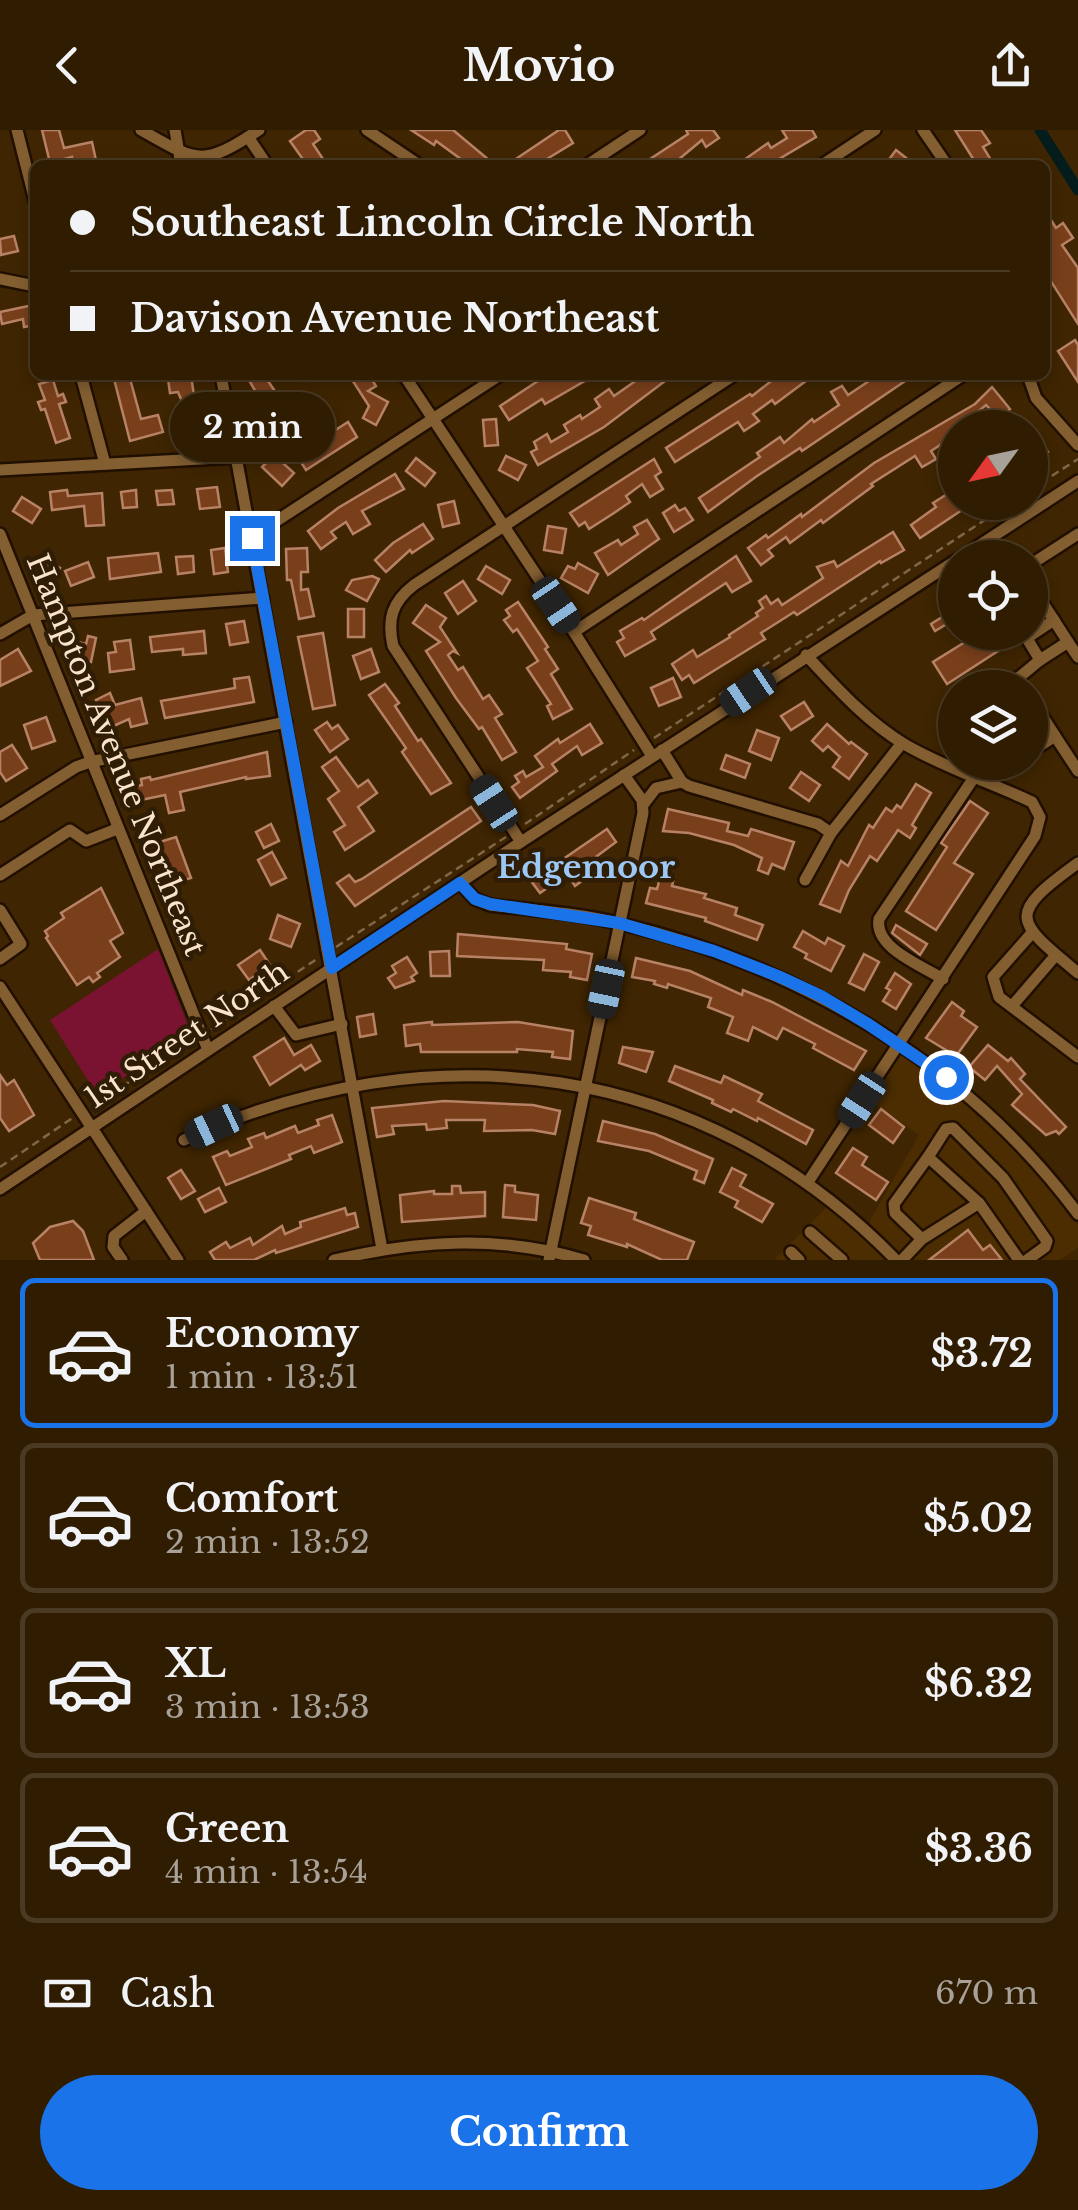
<!DOCTYPE html>
<html lang="en">
<head>
<meta charset="utf-8">
<style>
  body { margin:0; font-family:"Libre Baskerville",serif; background:#37250b; color:#f1f3f6; height:100vh; display:flex; flex-direction:column; font-size:38px; white-space:nowrap }
  * { box-sizing:border-box; margin:0 }
  p { font-size:32px; color:#a7a199 }
  .icon { flex:none; width:55px; height:55px; fill:none; stroke:currentColor; stroke-width:2; stroke-linecap:round; stroke-linejoin:round }
  .map { position:relative; height:1130px; overflow:hidden }
  .sheet { display:flex; flex-direction:column; background:#2f1c01; flex:1 }
  .sheet>* { flex:none }
  .top-card { position:absolute; left:30px; top:30px; width:1020px; height:220px; border-radius:15px; box-shadow:0 5px 15px #0003,0 0 0 2px #4a3a23; display:grid; align-content:center; height:220px; padding:0 40px; background:#2f1c01 }
  .needle { width:65px; rotate:237deg }
  .controls { position:absolute; left:938px; top:280px; display:grid; gap:20px }
  .controls a { display:grid; place-items:center; width:110px; height:110px; border-radius:50%; background:#2f1c01; box-shadow:0 5px 15px #0003,0 0 0 2px #4a3a23; font-size:50px }
  .end { position:absolute; width:45px; height:45px; margin:-22px; border:12px solid #1a73e8; background:#fff; box-shadow:0 0 0 5px #fff }
  .from { border-radius:50% }
  .bubble { position:absolute; height:70px; border-radius:35px; background:#2f1c01; box-shadow:0 5px 15px #0003,0 0 0 2px #4a3a23; font-size:32px; font-weight:800; line-height:70px; text-align:center }
  .car { position:absolute; width:30px; height:60px; margin:-30px -15px; border-radius:12px; box-shadow:0 0 8px 2px #0007; background:linear-gradient(#222 24%,#8ab4d8 0 40%,#222 0 76%,#8ab4d8 0 86%,#222 0) }
  .top-card b { display:flex; align-items:center; gap:35px; height:95px; font-size:38px }
  .top-card b+b { border-top:2px solid #4a3a23 }
  .top-card i { width:25px; height:25px; background:#f1f3f6 }
  ul { padding:18px 0 0; list-style:none }
  li { display:flex; align-items:center; gap:30px; height:150px; margin:0 20px 15px; padding:0 20px; border:5px solid #4a3a23; border-radius:15px }
  li div { flex:1 }
  li b { display:block; font-size:38px }
  li em { font-style:normal; font-weight:800 }
  li.current { border-color:#1a73e8 }
  li>.icon { width:90px; height:90px; stroke-width:1.5 }
  .pay { display:flex; align-items:center; gap:25px; height:110px; padding:0 40px; font-size:38px }
  .pay p { margin-inline-start:auto }
  .button { display:flex; gap:20px; margin-top:auto; padding:20px 40px }
  .button a { flex:1; height:115px; border-radius:60px; background:#1a73e8; color:#fff; font-size:40px; font-weight:800; line-height:115px; text-align:center }
  header { display:flex; justify-content:space-between; align-items:center; height:130px; padding:0 40px; background:#2f1c01; font-size:45px; font-weight:800 }
  .map>svg:first-child { display:block }
  .built { fill:#4b2d01 }
  .green { fill:#7a1231 }
  .lines { fill:none; stroke-linecap:round; stroke-linejoin:round }
  .canal { stroke:#041c1b; stroke-width:11 }
  .building { fill:#793f1b; stroke:#b78265; stroke-width:2.5 }
  .minor-casing { stroke:#210f00; stroke-width:16 }
  .path { stroke:#806747; stroke-width:2.5; stroke-dasharray:8 5; stroke-linecap:butt }
  .minor { stroke:#835e31; stroke-width:11 }
  .route { stroke:#1a73e8; stroke-width:12 }
  .labels { text-anchor:middle; stroke-width:9; stroke-linejoin:round; paint-order:stroke }
  .street-label { font-size:30px; fill:#fae4cd; stroke:#301d05 }
  .neighbourhood-label { font-size:32px; font-weight:bold; fill:#9cc8f6; stroke:#301d05 }
</style>
</head>
<body>
<header><svg class="icon" aria-label="back" viewBox="0 0 24 24"><path d="M15 5l-7 7 7 7"/></svg>Movio<svg class="icon" aria-label="share" viewBox="0 0 24 24"><path d="M12 15V3M7 8l5-5 5 5M5 13v7h14v-7"/></svg></header>
<div class="map">
<svg width="1078" height="1130" viewBox="0 0 1078 1130">
  <rect width="100%" height="100%" fill="#3f2501"/>
  <g class="built">
    <path d="M899,924L941,952L1029,1033L1078,1095V1118L1060,1130H905L868,1094L919,1005L869,970Z"/>
    <path d="M828,1076L855,1098L887,1130H774Z"/>
  </g>
  <path class="green" d="M158,819L191,903L97,965L50,890Z"/>
  <g class="lines">
    <path class="canal" d="M1040,0L1078,60"/>
  </g>
  <g class="building">
    <path d="M42,0H59L64,18L92,12L97,35H72V27L50,33Z"/>
    <path d="M306,0H314L320,9L313,14L327,35H307L290,11Z"/>
    <path d="M411,0H453L495,35H469L436,11L434,15Z"/>
    <path d="M559,0H565L573,13L537,35H507Z"/>
    <path d="M686,0H713L719,8L706,17L702,10L672,35H641L688,4Z"/>
    <path d="M782,0H812L816,7L769,35H737L768,13L771,18L787,8Z"/>
    <path d="M955,0H981L990,13L983,17L994,35H977Z"/>
    <path d="M896,20L915,35H885Z"/>
    <path d="M1051,90L1056,98L1063,93L1073,108L1062,115L1078,138V194L1045,142V94Z"/>
    <path d="M14,106L18,121L1,125L0,109Z"/>
    <path d="M33,175L35,195L24,197L23,189L2,194L0,182Z"/>
    <path d="M1075,210L1078,215V252L1058,221Z"/>
    <path d="M113,245H129L141,289L158,285L163,302L130,311Z"/>
    <path d="M264,245L289,282L265,299L257,288L267,281L250,252Z"/>
    <path d="M349,245H369L376,256L368,261L388,272L376,295L363,288L369,276Z"/>
    <path d="M547,245H595L545,274L542,269L509,290L500,276Z"/>
    <path d="M644,245H673L604,297L538,335L531,322L537,319L534,312L547,304L551,312L568,302L564,295L580,285L582,289L600,277L595,269L609,259L614,266Z"/>
    <path d="M779,245H814L775,274L772,270L753,284L759,291L744,301L738,292L675,332L666,318L750,264L752,266Z"/>
    <path d="M878,245H914L802,321L800,318L757,346L708,382L699,368L760,327L757,323L780,307L784,313L812,289L814,292L839,275L831,262L842,256L848,265Z"/>
    <path d="M191,246L200,304L176,308L175,298H183L181,269L178,262L170,263L168,249Z"/>
    <path d="M53,250L58,266L63,264L66,272L59,274L70,308L56,313L45,279L41,280L38,272L45,270L39,254Z"/>
    <path d="M992,257L1010,279L999,289L986,275L968,290L973,298H955V305L931,321L936,329L922,337L915,326L871,354L873,356L823,393L821,390L790,413L786,407L768,420L773,426L761,435L748,418L766,405L768,408L801,384L802,387L874,333L975,274Z"/>
    <path d="M496,289L498,315L485,316L483,290Z"/>
    <path d="M348,292L357,307L306,340L294,321L318,307L320,310Z"/>
    <path d="M1036,306L1048,322L1030,335V310Z"/>
    <path d="M274,325L294,343L282,356L262,337Z"/>
    <path d="M506,326L526,335L518,350L499,340Z"/>
    <path d="M416,328L435,343L425,356L406,341Z"/>
    <path d="M654,329L661,342L655,346L663,359L650,367L642,354L626,366L630,372L614,383L589,399L585,392L579,396L570,383Z"/>
    <path d="M395,344L404,359L362,381L370,394L353,404L346,392L331,402L336,408L321,419L308,401L338,378Z"/>
    <path d="M217,357L220,377L200,379L197,359Z"/>
    <path d="M955,359V372H974L920,408L911,395L936,377L933,373Z"/>
    <path d="M67,360L68,366L102,363L104,395L86,396L84,376L52,380L50,362Z"/>
    <path d="M136,360L137,377L123,378L121,362Z"/>
    <path d="M172,360L174,374L158,375L156,361Z"/>
    <path d="M22,367L41,379L32,393L13,381Z"/>
    <path d="M454,371L459,393L443,397L438,375Z"/>
    <path d="M675,375L679,381L685,378L693,390L674,402L663,383Z"/>
    <path d="M647,390L659,409L608,445L595,423L618,410L621,415L638,404L634,397Z"/>
    <path d="M423,394L433,409L412,423L410,420L386,442L375,430L393,413Z"/>
    <path d="M548,396L566,399L562,423L544,420Z"/>
    <path d="M893,402L904,420L881,433L880,431L797,485L794,482L761,503L765,509L694,553L689,545L682,550L672,534L693,520L697,527L730,507L729,505L758,486L756,483L763,478L759,471L766,466L771,474L778,469L782,475L823,448L817,437L834,431L837,437Z"/>
    <path d="M225,418L228,442L214,444L211,420Z"/>
    <path d="M307,418L308,442H301V460L308,459L314,486L299,489L291,450H287L286,419Z"/>
    <path d="M158,423L161,442L110,449L108,428Z"/>
    <path d="M193,426L194,442L178,444L176,427Z"/>
    <path d="M736,426L751,451L732,462L726,453L651,502L655,509L625,526L617,512L624,508L620,501L642,488L644,490Z"/>
    <path d="M47,430L60,438L51,454L38,446Z"/>
    <path d="M88,432L94,447L71,456L65,441Z"/>
    <path d="M578,433L598,444L588,463L561,448L568,436L575,439Z"/>
    <path d="M486,436L510,450L502,464L478,449Z"/>
    <path d="M372,446L379,449L367,471L346,460L352,450Z"/>
    <path d="M463,451L476,471L458,484L445,463Z"/>
    <path d="M518,472L548,517L545,519L558,539L551,544L572,579L553,589L547,576L551,574L527,538L538,531L517,499L513,502L504,490L510,486L506,480Z"/>
    <path d="M426,475L446,488L440,497L457,523L453,521L448,525L458,540L463,537L483,569L489,565L502,584L495,588L516,622L502,630L482,597L479,599L456,568L426,521L440,512L413,493Z"/>
    <rect x="348" y="479" width="16" height="28"/>
    <path d="M955,479V489L935,501L931,494Z"/>
    <path d="M244,491L248,512L230,515L226,494Z"/>
    <path d="M204,501L206,523L183,525V519L152,522L150,507Z"/>
    <path d="M960,502H991L1001,519L947,554L933,532L965,512Z"/>
    <path d="M323,503L335,575L313,579L298,507Z"/>
    <path d="M88,506L96,508L91,532L74,528L78,512L86,514Z"/>
    <path d="M130,510L134,539L110,542L108,523L116,522L114,512Z"/>
    <path d="M18,519L31,541L0,556V530Z"/>
    <path d="M371,519L379,542L361,549L353,526Z"/>
    <path d="M249,547L254,572L165,588L161,571L235,558L234,549Z"/>
    <path d="M673,548L681,567L659,576L651,558Z"/>
    <path d="M385,554L399,573L395,576L418,611L421,609L451,653L431,664L402,622L406,618L369,565Z"/>
    <path d="M110,563L115,575L141,568L147,593L131,597L129,589L109,598L96,570Z"/>
    <path d="M804,572L813,586L791,600L781,586Z"/>
    <path d="M46,587L55,611L32,619L24,595Z"/>
    <path d="M327,592L332,599L338,595L348,609L330,622L315,600Z"/>
    <path d="M590,594L602,613L582,625L577,616L552,634L557,641L520,668L512,657L519,652L515,646L523,641L526,647L543,637L535,626L558,609L560,613Z"/>
    <path d="M827,594L849,614L851,612L867,624L849,649L833,637L840,627L828,616L823,621L812,611Z"/>
    <path d="M757,600L779,608L771,630L749,621Z"/>
    <path d="M12,615L27,638L6,651L0,642V622Z"/>
    <path d="M267,622L270,646L246,649V647L180,662L184,680L169,683L165,665L136,671L133,657L142,655L141,649L150,647L151,650Z"/>
    <path d="M726,625L750,634L745,648L721,639Z"/>
    <path d="M336,627L358,657L368,650L377,663L358,677L374,701L345,720L334,702L345,695L328,669L339,661L322,637Z"/>
    <path d="M801,642L820,655L809,671L790,658Z"/>
    <path d="M916,654L931,663L912,695L916,698L910,708L898,700L877,731L870,726L849,760L840,782L820,774L841,731L848,736L869,695L873,698L886,678L892,682L897,675L901,678Z"/>
    <path d="M970,671L988,683L954,733L973,744L936,800L906,781L947,717L941,713Z"/>
    <path d="M471,677L481,691L355,776L337,753L349,745L355,752L362,749Z"/>
    <path d="M668,679L729,693L727,701L748,706L751,699L794,712L784,739L772,734L768,744L758,740L762,728L734,715L689,703L663,701Z"/>
    <path d="M271,694L279,711L264,718L256,702Z"/>
    <path d="M607,699L616,712L589,732L596,741L575,756L567,744L540,763L531,751Z"/>
    <path d="M176,707L191,748L168,755L153,714Z"/>
    <path d="M272,722L286,748L271,755L258,730Z"/>
    <path d="M661,744L674,747L672,756L706,764L704,768L737,778L735,785L763,795L757,810L705,791L706,788L646,773L650,758L657,759Z"/>
    <path d="M101,758L123,803L110,811L120,827L97,843L100,847L93,852L89,847L77,855L46,808L48,806L45,801L64,788L61,783Z"/>
    <path d="M278,785L300,794L291,817L270,809Z"/>
    <path d="M896,795L927,814L920,825L892,803Z"/>
    <path d="M803,801L825,814L828,808L844,816L831,841L805,828L807,824L794,817Z"/>
    <path d="M458,804L567,814L566,819L592,824L587,850L570,847L571,842L543,840L544,830L457,826Z"/>
    <path d="M260,820L270,835L249,850L238,835Z"/>
    <path d="M449,821L450,846H431L430,822Z"/>
    <path d="M864,824L879,832L864,860L849,853Z"/>
    <path d="M407,827L417,843L411,847L414,851L395,858L388,848L396,843L392,836Z"/>
    <path d="M636,828L690,841L742,865L743,860L772,872L866,921L854,940L813,918L815,914L783,898L777,909L753,897L748,911L727,903L733,887L708,877L711,868L668,854L667,858L654,854L655,851L632,847Z"/>
    <path d="M895,843L911,854L896,879L883,871L890,860L886,858Z"/>
    <path d="M952,872L964,881L961,886L977,897L956,926L926,908Z"/>
    <path d="M373,884L376,904L360,907L357,887Z"/>
    <path d="M432,892V895L518,892L573,901L570,929L552,927L553,922L517,919V922H421L420,914L406,916L404,895Z"/>
    <path d="M284,908L294,925L311,915L320,931L305,940L301,935L270,955L254,927Z"/>
    <path d="M988,915L1008,931L1011,928L1025,944L1020,949L1066,997L1059,1004L1056,1001L1046,1005L1012,975L1022,964L997,936L985,950L969,937Z"/>
    <path d="M623,917L653,922L646,942L619,933Z"/>
    <path d="M675,936L721,953L724,946L762,964L758,971L813,1000L806,1014L758,988L757,991L733,979L731,982L712,973L713,970L669,951Z"/>
    <path d="M0,945L7,955L14,950L34,985L9,1001L0,988Z"/>
    <path d="M444,971L533,975L560,981L555,1004L532,1000L484,1001L485,990H446L447,998L427,1000L426,994L392,996L394,1004L377,1007L372,978Z"/>
    <path d="M881,979L904,997L893,1013L869,995Z"/>
    <path d="M332,985L342,1012L314,1023L311,1016L289,1025L291,1029L226,1055L213,1027L227,1021L230,1026L252,1017L248,1009L264,1003L266,1008L295,996L298,1003L319,995L317,990Z"/>
    <path d="M603,991L655,1004L713,1029L704,1053L694,1049L697,1041L649,1021L598,1011Z"/>
    <path d="M853,1018L867,1027L862,1035L888,1052L876,1070L836,1043Z"/>
    <path d="M732,1038L746,1045L740,1056L773,1074L762,1092L735,1077L738,1071L720,1062Z"/>
    <path d="M181,1040L195,1061L181,1069L168,1048Z"/>
    <path d="M505,1055L515,1056V1062L538,1065L536,1090L503,1087Z"/>
    <path d="M452,1056H460L461,1063L485,1062V1086L402,1092L400,1065L434,1061V1064H452Z"/>
    <path d="M219,1058L226,1072L205,1082L198,1069Z"/>
    <path d="M589,1068L636,1083L634,1089L694,1112L687,1130H662L627,1114V1117L588,1105L591,1096L581,1093Z"/>
    <path d="M345,1078L347,1085L355,1083L358,1097L276,1123L275,1120L254,1130H215L210,1122L226,1112L230,1118L250,1108L253,1115L282,1096L285,1104L301,1097L300,1092Z"/>
    <path d="M73,1091L83,1101L94,1130H40L33,1113L50,1097Z"/>
    <path d="M968,1100L983,1120L990,1115L1002,1130H929Z"/>
  </g>
  <g class="lines">
    <g class="minor-casing">
      <g id="minor">
        <path d="M17,0L35,71"/>
        <path d="M141,0C199,33 202,37 259,0"/>
        <path d="M175,0L181,35"/>
        <path d="M367,0L419,35"/>
        <path d="M923,0L947,35"/>
        <path d="M248,7L267,35"/>
        <path d="M587,35L640,0"/>
        <path d="M822,35L875,0"/>
        <path d="M0,149L35,156"/>
        <path d="M81,245L105,334"/>
        <path d="M221,245L382,1119"/>
        <path d="M404,245L574,502L652,626"/>
        <path d="M1028,245L1036,268L1078,315"/>
        <path d="M0,340L237,327"/>
        <path d="M0,404L208,920"/>
        <path d="M252,407L500,245"/>
        <path d="M960,428L1078,351"/>
        <path d="M1030,435L1078,404"/>
        <path d="M1030,453L1039,467L1030,472"/>
        <path d="M1039,467L1068,512"/>
        <path d="M574,502L963,245"/>
        <path d="M0,504L33,485L263,468"/>
        <path d="M1027,508L1054,490"/>
        <path d="M806,525C836,557 866,591 904,614C945,638 990,652 1032,672L1040,687L1035,706L808,1052"/>
        <path d="M1040,530L1068,512L1078,527"/>
        <path d="M1006,558L1040,530L1023,502"/>
        <path d="M1030,567L1055,606L1030,622"/>
        <path d="M1055,606L1078,641"/>
        <path d="M662,620L682,652L689,656L818,694L831,703"/>
        <path d="M643,675L656,658L682,652"/>
        <path d="M0,685L76,637L90,632L286,592"/>
        <path d="M521,712L393,516C387,489 392,472 414,455L734,245"/>
        <path d="M1078,733C1006,785 1014,790 1078,843"/>
        <path d="M0,745L70,700L86,711L117,699"/>
        <path d="M805,750L831,703L902,613"/>
        <path d="M460,753L475,769L490,775C533,780 576,783 618,793C798,835 967,934 1078,1084"/>
        <path d="M0,780L21,814L0,829"/>
        <path d="M1031,804L993,847L999,867L1078,927"/>
        <path d="M943,849C921,835 874,818 879,789L973,649"/>
        <path d="M0,857L178,1130"/>
        <path d="M274,876L296,905L342,894"/>
        <path d="M1012,876L1056,825"/>
        <path d="M184,1010C432,897 703,931 896,1130"/>
        <path d="M0,1059L521,712L955,431"/>
        <path d="M979,1073L928,1027L946,999L953,998L1003,1048L1047,1111L1045,1117L1027,1130"/>
        <path d="M810,1102L842,1130"/>
        <path d="M922,1109L895,1083L894,1074L928,1027"/>
        <path d="M791,1122L799,1130"/>
        <path d="M122,1130L113,1117L114,1106L146,1081"/>
        <path d="M334,1130C419,1110 500,1105 584,1130"/>
        <path d="M549,1130L643,683L642,670L624,645"/>
        <path d="M902,1130L922,1109L979,1073L1019,1130"/>
      </g>
    </g>
    <g class="path">
      <path d="M1030,360L1078,329"/>
      <path d="M654,608L1012,372"/>
      <path d="M525,694L634,620"/>
      <path d="M336,817L506,707"/>
      <path d="M211,899L317,829"/>
      <path d="M93,975L192,912"/>
      <path d="M0,1037L74,987"/>
    </g>
    <use href="#minor" class="minor"/>
  </g>
  <g class="lines">
    <path class="route" d="M252,408L332,838L460,753L475,769L490,774L619,793L714,821L778,846L821,866L868,894L946,947"/>
  </g>
  <g class="labels">
    <g class="street-label">
      <text transform="translate(116 625) rotate(68)" y="10">Hampton Avenue Northeast</text>
      <text transform="translate(187 905) rotate(-34)" y="10">1st Street North</text>
    </g>
    <g class="neighbourhood-label">
      <text x="586" y="748">Edgemoor</text>
    </g>
  </g>
</svg>
<div class="controls">
<a><svg class="needle" viewBox="-14 -14 28 28"><path d="M0-13l5 13h-10z" fill="#e53935"/><path d="M0 13l5-13h-10z" fill="#a7a199"/></svg></a>
<a><svg class="icon" aria-label="locate" viewBox="0 0 24 24"><circle cx="12" cy="12" r="6"/><path d="M12 2v4M12 18v4M2 12h4M18 12h4"/></svg></a>
<a><svg class="icon" aria-label="layers" viewBox="0 0 24 24"><path d="M12 4l9 5-9 5-9-5zM3 14l9 5 9-5"/></svg></a>
</div>
<i class="end from" style="left:946px;top:947px"></i>
<i class="end" style="left:252px;top:408px"></i>
<div class="bubble" style="left:170px;top:262px;width:165px">2 min</div>
<i class="car" style="left:556px;top:475px;rotate:146deg"></i>
<i class="car" style="left:748px;top:562px;rotate:236deg"></i>
<i class="car" style="left:494px;top:673px;rotate:327deg"></i>
<i class="car" style="left:606px;top:859px;rotate:192deg"></i>
<i class="car" style="left:862px;top:970px;rotate:213deg"></i>
<i class="car" style="left:214px;top:996px;rotate:245deg"></i>
<div class="top-card">
<b><i class="from"></i>Southeast Lincoln Circle North</b>
<b><i></i>Davison Avenue Northeast</b>
</div>
</div>
<section class="sheet">
<ul>
<li class="current"><svg class="icon" aria-label="car" viewBox="0 0 24 24"><path d="M5 17H2v-5l4-1 3-4h7l3 4 3 1v5h-3M9 17h6M6 11h13"/><circle cx="7" cy="17" r="2"/><circle cx="17" cy="17" r="2"/></svg><div><b>Economy</b><p>1 min · 13:51</p></div><em>$3.72</em></li>
<li><svg class="icon" aria-label="car" viewBox="0 0 24 24"><path d="M5 17H2v-5l4-1 3-4h7l3 4 3 1v5h-3M9 17h6M6 11h13"/><circle cx="7" cy="17" r="2"/><circle cx="17" cy="17" r="2"/></svg><div><b>Comfort</b><p>2 min · 13:52</p></div><em>$5.02</em></li>
<li><svg class="icon" aria-label="car" viewBox="0 0 24 24"><path d="M5 17H2v-5l4-1 3-4h7l3 4 3 1v5h-3M9 17h6M6 11h13"/><circle cx="7" cy="17" r="2"/><circle cx="17" cy="17" r="2"/></svg><div><b>XL</b><p>3 min · 13:53</p></div><em>$6.32</em></li>
<li><svg class="icon" aria-label="car" viewBox="0 0 24 24"><path d="M5 17H2v-5l4-1 3-4h7l3 4 3 1v5h-3M9 17h6M6 11h13"/><circle cx="7" cy="17" r="2"/><circle cx="17" cy="17" r="2"/></svg><div><b>Green</b><p>4 min · 13:54</p></div><em>$3.36</em></li>
</ul>
<div class="pay"><svg class="icon" aria-label="cash" viewBox="0 0 24 24"><path d="M3 7h18v10H3z"/><circle cx="12" cy="12" r="2"/></svg>Cash<p>670 m</p></div>
<div class="button"><a>Confirm</a></div>
</section>
</body>
</html>
